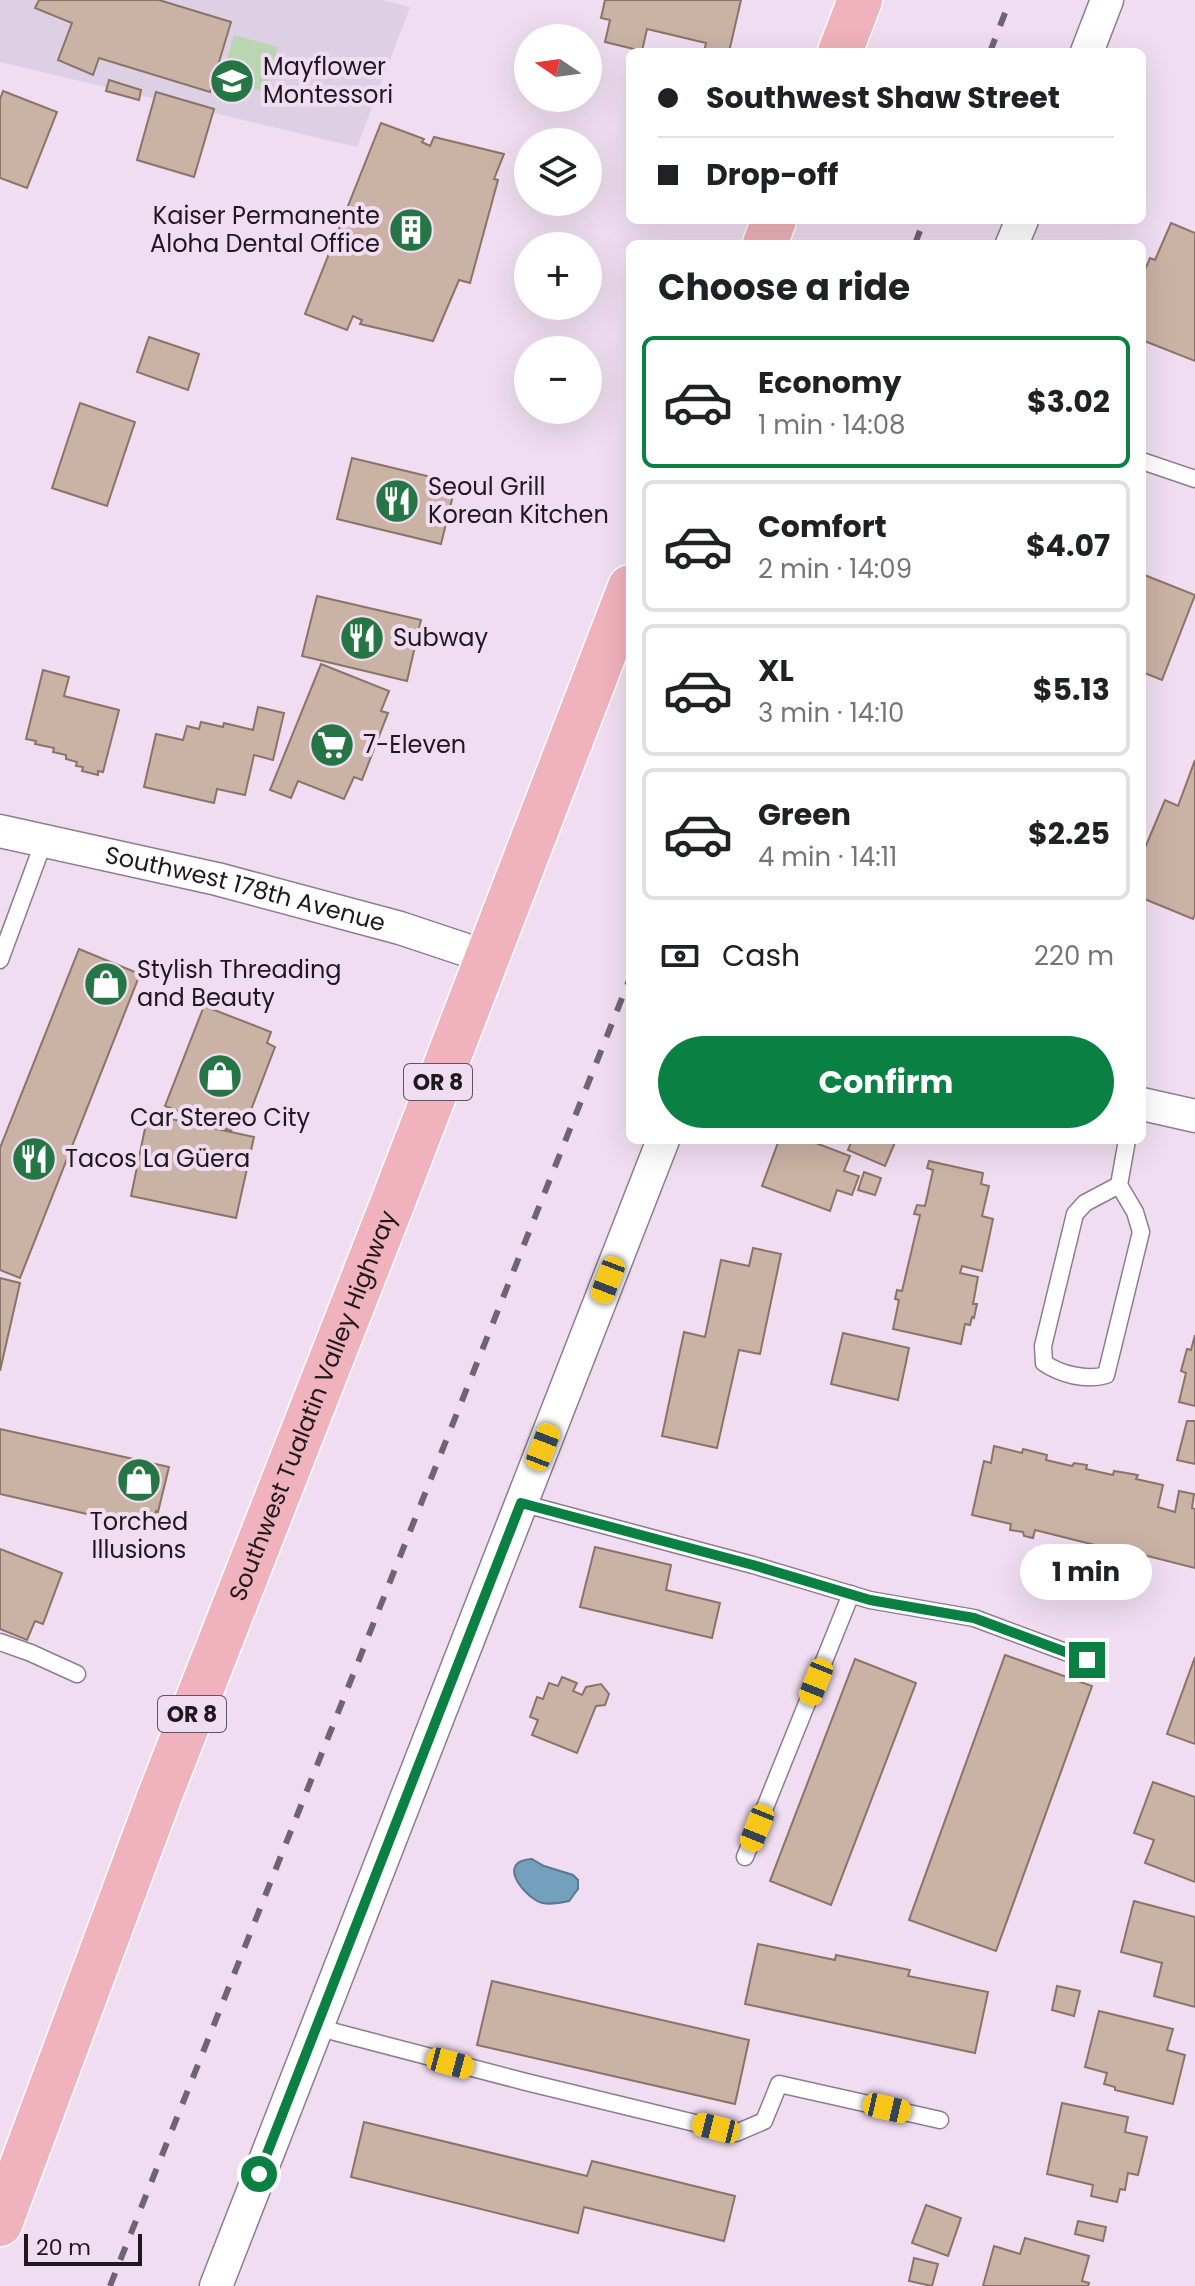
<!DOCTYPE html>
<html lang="en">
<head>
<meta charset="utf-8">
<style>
  body { margin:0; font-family:Poppins,sans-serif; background:#f6f6f6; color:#202124; height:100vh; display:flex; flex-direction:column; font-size:30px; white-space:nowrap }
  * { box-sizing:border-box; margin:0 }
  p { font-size:26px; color:#757577 }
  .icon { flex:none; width:44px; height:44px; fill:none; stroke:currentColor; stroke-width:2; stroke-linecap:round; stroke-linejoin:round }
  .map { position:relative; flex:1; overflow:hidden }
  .drawer { position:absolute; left:626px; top:240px; width:520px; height:904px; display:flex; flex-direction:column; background:#fff; border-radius:12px; box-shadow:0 8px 32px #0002 }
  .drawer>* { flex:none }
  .guide { position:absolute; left:626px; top:48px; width:520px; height:176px; border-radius:12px; box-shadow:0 8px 32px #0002; display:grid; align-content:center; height:176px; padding:0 32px; background:#fff }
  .needle { width:52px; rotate:283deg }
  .buttons { position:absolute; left:514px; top:24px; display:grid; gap:16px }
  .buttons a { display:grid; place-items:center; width:88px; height:88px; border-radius:50%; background:#fff; box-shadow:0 8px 32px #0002; font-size:40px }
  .scale { position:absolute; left:24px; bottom:20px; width:118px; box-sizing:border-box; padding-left:8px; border:4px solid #1f181f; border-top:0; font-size:22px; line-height:28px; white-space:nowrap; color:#1f181f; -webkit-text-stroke:6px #f0ddf1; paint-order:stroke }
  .end { position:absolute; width:36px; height:36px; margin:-18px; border:10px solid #0b8043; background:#fff; box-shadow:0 0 0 4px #fff }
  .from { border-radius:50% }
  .bubble { position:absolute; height:56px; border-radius:28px; background:#fff; box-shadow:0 8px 32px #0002; font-size:26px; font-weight:700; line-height:56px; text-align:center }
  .car { position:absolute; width:24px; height:48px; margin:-24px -12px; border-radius:10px; box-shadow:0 0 6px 2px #0007; background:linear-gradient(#f5c518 24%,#345 0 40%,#f5c518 0 76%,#345 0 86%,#f5c518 0) }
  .guide b { display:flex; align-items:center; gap:28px; height:76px; font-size:30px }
  .guide b+b { border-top:2px solid #e0e0e0 }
  .guide i { width:20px; height:20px; background:#202124 }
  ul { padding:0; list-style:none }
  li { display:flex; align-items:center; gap:24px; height:132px; margin:0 16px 12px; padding:0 16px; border:4px solid #e0e0e0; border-radius:12px }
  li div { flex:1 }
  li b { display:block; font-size:30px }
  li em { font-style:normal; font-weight:700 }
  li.on { border-color:#0b8043 }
  li>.icon { width:72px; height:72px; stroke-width:1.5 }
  h2 { padding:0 32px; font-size:36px; line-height:96px }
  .pay { display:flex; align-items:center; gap:20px; height:88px; padding:0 32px; font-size:30px }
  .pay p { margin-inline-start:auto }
  .primary-button { display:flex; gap:16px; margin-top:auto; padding:16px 32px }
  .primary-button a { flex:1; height:92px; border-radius:48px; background:#0b8043; color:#fff; font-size:32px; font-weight:700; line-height:92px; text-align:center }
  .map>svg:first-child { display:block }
  .education { fill:#ded0e4 }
  .green { fill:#b9d5b1 }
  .water { fill:#73a1bd; stroke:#5a788e; stroke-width:2 }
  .building { fill:#cab2a4; stroke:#8b7467; stroke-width:2 }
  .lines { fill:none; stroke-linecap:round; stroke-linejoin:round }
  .lane-casing { stroke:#8e7c8f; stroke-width:19 }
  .street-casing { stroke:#8e7c8f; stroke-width:35 }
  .primary-casing { stroke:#fff; stroke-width:47 }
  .lane { stroke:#fff; stroke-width:16 }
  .street { stroke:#fff; stroke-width:32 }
  .primary { stroke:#f0b2bc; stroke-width:44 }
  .rail { stroke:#706470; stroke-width:6; stroke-dasharray:14 14; stroke-linecap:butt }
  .route { stroke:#0b8043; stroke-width:10 }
  .labels { text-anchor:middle; stroke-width:8; stroke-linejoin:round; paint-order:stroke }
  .shield { fill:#f0ddf1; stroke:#5e535e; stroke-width:2 }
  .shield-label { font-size:22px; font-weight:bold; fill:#1f181f }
  .poi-label { font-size:24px; fill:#1f181f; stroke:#f0ddf1; text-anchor:start }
  .street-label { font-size:24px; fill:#1f181f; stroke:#f0ddf1 }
</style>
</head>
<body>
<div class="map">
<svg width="1195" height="2286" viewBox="0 0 1195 2286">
  <rect width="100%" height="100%" fill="#f0ddf1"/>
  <path class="education" d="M0,0H382L410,7L357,147L0,62Z"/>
  <path class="green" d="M234,35L278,47L265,92L221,79Z"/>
  <path class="water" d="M532,1859L544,1866L573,1875L578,1880V1889L569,1901C560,1903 546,1906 537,1901C520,1891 498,1861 532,1859Z"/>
  <g class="building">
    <path d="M39,0H159L231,22L210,92L99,58L93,75L58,60L72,23L35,8Z"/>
    <path d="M605,0H741L729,52H704L706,43L647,29L642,51L605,42L610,20L601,18Z"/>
    <path d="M109,80L141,90L139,100L106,91Z"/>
    <path d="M3,91L57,112L27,188L0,178V99Z"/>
    <path d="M156,92L214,109L194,177L137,160Z"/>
    <path d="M381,123L424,139L422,142L430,146L434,137L504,154L494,179L498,180L470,283L459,280L433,341L360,324L362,320L353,316L347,330L305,314Z"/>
    <path d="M1171,223L1195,233V361L1142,340V277L1150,258L1155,260Z"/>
    <path d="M149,337L199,354L188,390L137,372Z"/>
    <path d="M80,403L135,422L107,506L52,488Z"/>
    <path d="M352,458L456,483L441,544L337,519Z"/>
    <path d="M1142,574L1195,595L1162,680L1142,672Z"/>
    <path d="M317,596L421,620L407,681L302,656Z"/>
    <path d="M321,664L389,691L381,711L388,713L362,780L354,777L344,799L298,781L291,798L270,790Z"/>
    <path d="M43,670L69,677L64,696L119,710L103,772L98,771V775L82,771L83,767L76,766L77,762L66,759V755L53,752L54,748L35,744L36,741L26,739Z"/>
    <path d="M258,707L284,713L273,760L254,755L245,795L217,789L214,803L144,787L156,734L183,740L187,726L199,729L201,722L223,727L224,723L253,730Z"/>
    <path d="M1195,760V914L1193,919L1142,898V855L1165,800L1178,806Z"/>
    <path d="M79,949L140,974L20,1278L0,1270V1148Z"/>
    <path d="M204,1006L271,1032L267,1043L275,1047L246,1123L236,1119L231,1131L165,1106Z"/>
    <path d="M148,1114L254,1137L236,1218L131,1196Z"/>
    <path d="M779,1140H808L850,1156L844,1171L859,1176L852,1195L837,1190L830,1211L762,1186Z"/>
    <path d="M852,1140H896L885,1166L848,1150Z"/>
    <path d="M929,1161L983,1173L981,1184L989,1186L982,1216L993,1219L982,1271L962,1266L960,1273L978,1277L973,1304H977L974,1318L972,1317L970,1325L965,1324L961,1344L893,1329L899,1300L895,1299L897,1290L902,1291L920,1215L914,1214L917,1205L925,1206L933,1170L927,1168Z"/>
    <path d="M864,1172L881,1178L875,1195L858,1190Z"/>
    <path d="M753,1248L781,1254L760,1354L739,1350L717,1448L662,1436L684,1332L705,1337L721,1260L749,1266Z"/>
    <path d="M0,1278L20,1283L0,1371Z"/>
    <path d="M843,1333L909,1348L898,1400L831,1384Z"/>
    <path d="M1195,1335V1406L1179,1402L1186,1373L1181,1371L1187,1349L1191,1350Z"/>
    <path d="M1187,1421H1195V1464L1177,1460Z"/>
    <path d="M0,1429L169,1467L158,1512L156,1511L152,1529L0,1494Z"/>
    <path d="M994,1446L1022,1453L1023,1449L1047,1455L1046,1460L1072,1466L1074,1463L1087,1465L1086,1469L1113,1475L1114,1471L1138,1475L1136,1479L1163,1485L1158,1507L1175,1512L1179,1491L1194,1494L1192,1508L1195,1509V1568L1116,1548L1113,1556L1097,1552L1099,1546L1035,1530L1033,1538L1024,1536L1023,1532L1010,1530L1011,1524L972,1515L984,1461L991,1463Z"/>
    <path d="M595,1547L671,1565L666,1590L720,1603L712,1638L580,1607Z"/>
    <path d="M0,1549L62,1573L43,1624L35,1621L27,1640L0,1629Z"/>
    <path d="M1005,1655L1092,1686L996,1951L909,1920Z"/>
    <path d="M1195,1657V1744L1167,1734Z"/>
    <path d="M855,1659L916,1683L831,1905L770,1881Z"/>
    <path d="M562,1677L577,1683L573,1691L582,1695L586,1687L601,1684L609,1694L605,1705L596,1706L577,1753L532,1735L538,1720L530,1717L537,1697L543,1699L549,1683L558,1686Z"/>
    <path d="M1153,1782L1195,1797V1882L1145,1863L1154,1840L1134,1833Z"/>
    <path d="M1134,1901L1195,1917V2007L1154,1996L1162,1963L1121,1952Z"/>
    <path d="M758,1944L835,1960L836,1955L910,1970L908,1976L988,1992L975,2053L745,2004Z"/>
    <path d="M492,1981L749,2040L735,2104L477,2045Z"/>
    <path d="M1057,1986L1080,1991L1074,2016L1052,2010Z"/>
    <path d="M1099,2011L1173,2029L1167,2050L1185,2055L1173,2104L1115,2090V2087L1104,2084L1107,2073L1085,2067Z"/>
    <path d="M1062,2103L1128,2117L1125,2132L1147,2137L1138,2175L1128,2173L1125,2190L1120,2189L1117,2202L1091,2196L1093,2185L1047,2174Z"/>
    <path d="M364,2122L587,2176L592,2161L735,2196L724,2241L584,2207L578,2233L351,2177Z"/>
    <path d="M926,2205L961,2218L948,2256L912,2243Z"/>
    <path d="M1078,2221L1106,2227L1103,2241L1075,2234Z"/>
    <path d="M1025,2238L1089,2256L1082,2281L1089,2283L1088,2286H983L994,2246L1020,2254Z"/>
    <path d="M914,2258L938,2264L932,2286L909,2281Z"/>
  </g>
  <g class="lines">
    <g class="lane-casing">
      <g id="lane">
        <path d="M1142,461L1195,479"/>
        <path d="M0,960L44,841"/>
        <path d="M1119,1185L1085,1203L1075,1214L1043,1346L1044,1363C1060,1374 1086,1381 1106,1375L1141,1232L1135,1212L1119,1185L1127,1140"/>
        <path d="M521,1503L753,1565L870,1600L974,1618L1087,1660"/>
        <path d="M0,1642L31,1653L77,1674"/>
        <path d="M745,1857L851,1594"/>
        <path d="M316,2027L526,2082L736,2133L764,2121L779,2084L940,2120"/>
      </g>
    </g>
    <g class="street-casing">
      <g id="street">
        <path d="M1087,52L1107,0"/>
        <path d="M1012,244L1022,220"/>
        <path id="s1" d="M0,831L217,879L400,928L487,957"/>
        <path d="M1142,1104L1195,1116"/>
        <path d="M216,2286L663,1140"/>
      </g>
    </g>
    <g class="primary-casing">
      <g id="primary">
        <path d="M840,52L860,0"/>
        <path d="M765,244L774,220"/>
        <path id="s2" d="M0,2224L160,1795L391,1207L630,587"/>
      </g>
    </g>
    <use href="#lane" class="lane"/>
    <use href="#street" class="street"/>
    <use href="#primary" class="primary"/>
    <g class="rail">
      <path d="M990,52L1010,0"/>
      <path d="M915,244L924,220"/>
      <path d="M110,2286L630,978"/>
    </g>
  </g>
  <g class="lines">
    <path class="route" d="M259,2174L521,1503L753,1565L870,1600L974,1618L1087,1660"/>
  </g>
  <defs>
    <g id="school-disc" transform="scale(2.3)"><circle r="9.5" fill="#257545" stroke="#f0ddf1"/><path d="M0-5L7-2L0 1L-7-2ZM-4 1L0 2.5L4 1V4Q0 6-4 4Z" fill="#fff"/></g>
    <g id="building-disc" transform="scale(2.3)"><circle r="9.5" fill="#257545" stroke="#f0ddf1"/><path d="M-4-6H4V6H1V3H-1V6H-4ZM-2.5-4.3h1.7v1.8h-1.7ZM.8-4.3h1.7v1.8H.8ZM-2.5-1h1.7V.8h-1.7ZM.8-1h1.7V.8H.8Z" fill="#fff"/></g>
    <g id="restaurant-disc" transform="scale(2.3)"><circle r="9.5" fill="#257545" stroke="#f0ddf1"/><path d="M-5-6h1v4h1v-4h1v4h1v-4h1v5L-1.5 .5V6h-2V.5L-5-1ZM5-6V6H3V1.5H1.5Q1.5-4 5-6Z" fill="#fff"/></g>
    <g id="supermarket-disc" transform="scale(2.3)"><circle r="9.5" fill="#257545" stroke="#f0ddf1"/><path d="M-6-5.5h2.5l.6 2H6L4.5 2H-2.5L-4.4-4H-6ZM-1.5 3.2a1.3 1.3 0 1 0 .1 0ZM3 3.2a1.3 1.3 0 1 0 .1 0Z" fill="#fff"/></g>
    <g id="shop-disc" transform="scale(2.3)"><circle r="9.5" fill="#257545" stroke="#f0ddf1"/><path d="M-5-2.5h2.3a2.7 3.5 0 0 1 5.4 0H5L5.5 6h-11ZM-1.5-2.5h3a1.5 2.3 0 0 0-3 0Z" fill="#fff"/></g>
  </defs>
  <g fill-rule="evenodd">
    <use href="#school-disc" x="232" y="81"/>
    <use href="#building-disc" x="411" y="230"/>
    <use href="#restaurant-disc" x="397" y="501"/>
    <use href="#restaurant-disc" x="362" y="638"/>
    <use href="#supermarket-disc" x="332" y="745"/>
    <use href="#shop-disc" x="106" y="984"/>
    <use href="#shop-disc" x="220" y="1076"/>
    <use href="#restaurant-disc" x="34" y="1159"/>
    <use href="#shop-disc" x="139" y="1480"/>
  </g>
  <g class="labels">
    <g class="shield">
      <rect x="404" y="1064" width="68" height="36" rx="6"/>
      <rect x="158" y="1696" width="68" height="36" rx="6"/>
    </g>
    <g class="shield-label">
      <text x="438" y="1090">OR 8</text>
      <text x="192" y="1722">OR 8</text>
    </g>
    <g class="poi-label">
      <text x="263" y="75">Mayflower<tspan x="263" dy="28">Montessori</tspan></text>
      <text x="380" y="224" text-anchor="end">Kaiser Permanente<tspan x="380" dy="28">Aloha Dental Office</tspan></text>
      <text x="428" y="495">Seoul Grill<tspan x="428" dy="28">Korean Kitchen</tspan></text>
      <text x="393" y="646">Subway</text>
      <text x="363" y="753">7-Eleven</text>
      <text x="137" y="978">Stylish Threading<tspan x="137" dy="28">and Beauty</tspan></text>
      <text x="220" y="1126" text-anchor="middle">Car Stereo City</text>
      <text x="65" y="1167">Tacos La Güera</text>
      <text x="139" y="1530" text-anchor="middle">Torched<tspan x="139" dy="28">Illusions</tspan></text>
    </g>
    <g class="street-label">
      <text dy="8" stroke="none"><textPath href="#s1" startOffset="252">Southwest 178th Avenue</textPath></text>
      <text dy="8" stroke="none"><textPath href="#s2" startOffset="876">Southwest Tualatin Valley Highway</textPath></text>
    </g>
  </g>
</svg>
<div class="buttons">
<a><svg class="needle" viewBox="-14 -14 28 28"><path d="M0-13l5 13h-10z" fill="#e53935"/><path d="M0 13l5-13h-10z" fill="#757577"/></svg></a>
<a><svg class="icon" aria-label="layers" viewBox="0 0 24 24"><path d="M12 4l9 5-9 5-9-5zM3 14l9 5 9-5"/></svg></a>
<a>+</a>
<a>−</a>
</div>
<div class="scale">20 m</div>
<i class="end from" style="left:259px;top:2174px"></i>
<i class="end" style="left:1087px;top:1660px"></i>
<div class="bubble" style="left:1020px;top:1544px;width:132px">1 min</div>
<i class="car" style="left:608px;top:1280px;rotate:201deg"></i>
<i class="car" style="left:543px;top:1447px;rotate:21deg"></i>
<i class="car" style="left:816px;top:1682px;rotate:202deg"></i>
<i class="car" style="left:757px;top:1828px;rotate:202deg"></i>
<i class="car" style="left:450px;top:2063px;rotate:105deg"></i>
<i class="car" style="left:887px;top:2108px;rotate:103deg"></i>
<i class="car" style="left:716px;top:2128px;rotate:284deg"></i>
<div class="guide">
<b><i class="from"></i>Southwest Shaw Street</b>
<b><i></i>Drop-off</b>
</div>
<section class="drawer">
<h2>Choose a ride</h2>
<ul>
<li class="on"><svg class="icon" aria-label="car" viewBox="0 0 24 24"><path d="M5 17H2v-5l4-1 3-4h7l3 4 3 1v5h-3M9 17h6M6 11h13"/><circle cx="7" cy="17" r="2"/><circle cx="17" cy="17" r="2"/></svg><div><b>Economy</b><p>1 min · 14:08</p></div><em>$3.02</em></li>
<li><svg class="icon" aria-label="car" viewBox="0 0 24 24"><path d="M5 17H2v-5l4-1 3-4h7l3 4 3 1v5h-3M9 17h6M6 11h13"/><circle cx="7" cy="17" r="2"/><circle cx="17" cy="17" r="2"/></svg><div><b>Comfort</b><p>2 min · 14:09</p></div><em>$4.07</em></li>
<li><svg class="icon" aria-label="car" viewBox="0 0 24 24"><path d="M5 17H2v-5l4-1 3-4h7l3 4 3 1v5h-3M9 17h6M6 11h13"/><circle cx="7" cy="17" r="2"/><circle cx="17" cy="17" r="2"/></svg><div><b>XL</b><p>3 min · 14:10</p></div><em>$5.13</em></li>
<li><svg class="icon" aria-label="car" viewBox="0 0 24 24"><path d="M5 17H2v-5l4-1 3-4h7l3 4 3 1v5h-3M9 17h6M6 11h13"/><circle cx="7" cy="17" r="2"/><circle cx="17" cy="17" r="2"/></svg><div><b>Green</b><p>4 min · 14:11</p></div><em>$2.25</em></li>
</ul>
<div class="pay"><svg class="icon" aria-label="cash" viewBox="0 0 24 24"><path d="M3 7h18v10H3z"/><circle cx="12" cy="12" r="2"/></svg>Cash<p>220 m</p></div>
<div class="primary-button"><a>Confirm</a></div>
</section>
</div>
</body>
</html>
